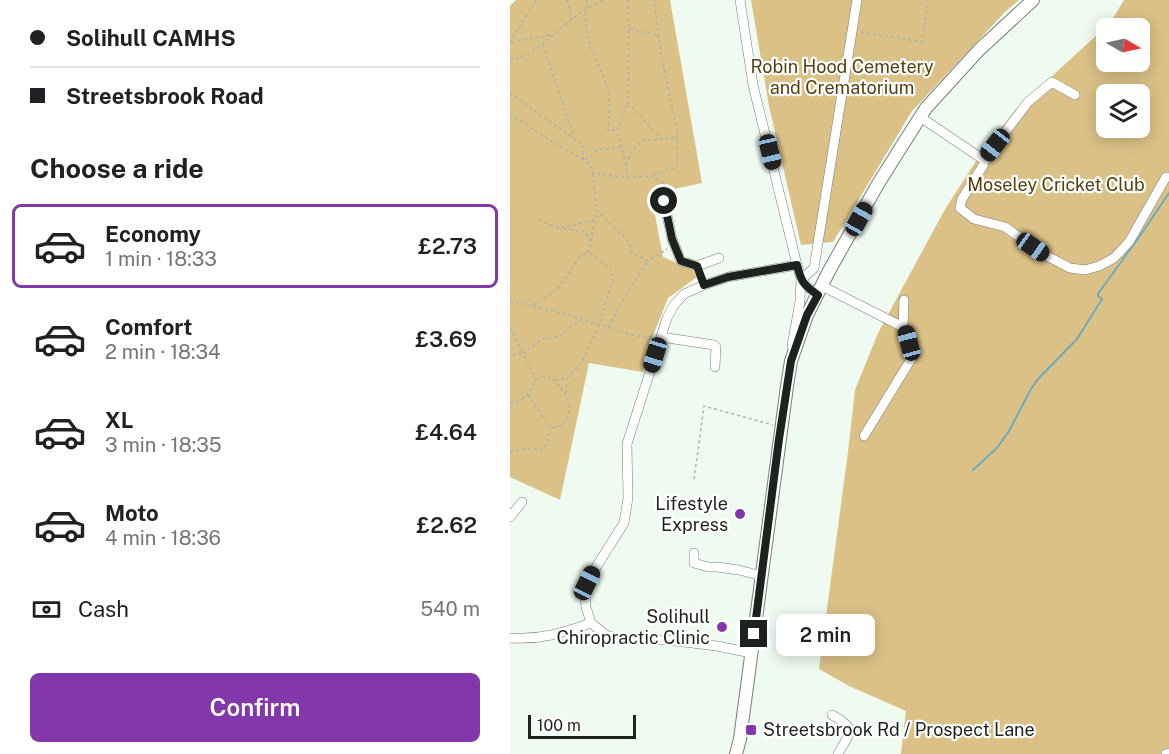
<!DOCTYPE html>
<html lang="en">
<head>
<meta charset="utf-8">
<style>
  body { margin:0; font-family:"Public Sans",sans-serif; background:#f6f6f6; color:#202124; height:100vh; display:flex; flex-direction:column; font-size:22px; white-space:nowrap }
  * { box-sizing:border-box; margin:0 }
  p { font-size:20px; color:#757577 }
  .icon { flex:none; width:33px; height:33px; fill:none; stroke:currentColor; stroke-width:2; stroke-linecap:round; stroke-linejoin:round }
  .map { position:relative; flex:1; overflow:hidden }
  .sheet { display:flex; flex-direction:column; background:#fff; width:510px }
  .sheet>* { flex:none }
  .hud { display:grid; align-content:center; height:132px; padding:0 30px; background:#fff }
  .needle { width:39px; rotate:99deg }
  .fabs { position:absolute; left:586px; top:18px; display:grid; gap:12px }
  .fabs a { display:grid; place-items:center; width:54px; height:54px; border-radius:9px; background:#fff; box-shadow:0 3px 15px #0003; font-size:30px }
  .scale { position:absolute; left:18px; bottom:15px; width:108px; box-sizing:border-box; padding-left:6px; border:3px solid #1e221f; border-top:0; font-size:16px; line-height:21px; white-space:nowrap; color:#1e221f; -webkit-text-stroke:4px #fff; paint-order:stroke }
  .end { position:absolute; width:27px; height:27px; margin:-14px; border:8px solid #1e221f; background:#fff; box-shadow:0 0 0 3px #fff }
  .from { border-radius:50% }
  .bubble { position:absolute; height:42px; border-radius:9px; background:#fff; box-shadow:0 3px 15px #0003; font-size:20px; font-weight:600; line-height:42px; text-align:center }
  .car { position:absolute; width:18px; height:36px; margin:-18px -9px; border-radius:8px; box-shadow:0 0 4px 2px #0007; background:linear-gradient(#222 24%,#8ab4d8 0 40%,#222 0 76%,#8ab4d8 0 86%,#222 0) }
  .hud b { display:flex; align-items:center; gap:21px; height:57px; font-size:22px }
  .hud b+b { border-top:2px solid #e0e0e0 }
  .hud i { width:15px; height:15px; background:#202124 }
  ul { padding:0; list-style:none }
  li { display:flex; align-items:center; gap:18px; height:84px; margin:0 12px 9px; padding:0 18px; border:3px solid transparent; border-radius:9px }
  li div { flex:1 }
  li b { display:block; font-size:22px }
  li em { font-style:normal; font-weight:600 }
  li.active { border-color:#8238aa }
  li>.icon { width:54px; height:54px; stroke-width:1.5 }
  h2 { padding:0 30px; font-size:27px; line-height:72px }
  .pay { display:flex; align-items:center; gap:15px; height:66px; padding:0 30px; font-size:22px }
  .pay p { margin-inline-start:auto }
  .action { display:flex; gap:12px; margin-top:auto; padding:12px 30px }
  .action a { flex:1; height:69px; border-radius:9px; background:#8238aa; color:#fff; font-size:24px; font-weight:600; line-height:69px; text-align:center }
  main { display:flex; flex:1; min-height:0 }
  .map>svg:first-child { display:block }
  .green { fill:#dbc186; fill-rule:evenodd }
  .lines { fill:none; stroke-linecap:round; stroke-linejoin:round }
  .stream { stroke:#6eabb9; stroke-width:2 }
  .minor-casing { stroke:#757f77; stroke-width:10 }
  .major-casing { stroke:#757f77; stroke-width:14 }
  .path { stroke:#abb3ac; stroke-width:1.5; stroke-dasharray:3 3; stroke-linecap:butt }
  .minor { stroke:#fff; stroke-width:9 }
  .major { stroke:#fff; stroke-width:12 }
  .route { stroke:#1e221f; stroke-width:8 }
  .poi-dot { fill:#8238aa; stroke:#fff; stroke-width:2 }
  .labels { text-anchor:middle; stroke-width:4.5; stroke-linejoin:round; paint-order:stroke }
  .park-label { font-size:18px; fill:#55410f; stroke:#fff }
  .poi-label { font-size:18px; fill:#1e221f; stroke:#fff; text-anchor:end }
</style>
</head>
<body>
<main>
<section class="sheet">
<div class="hud">
<b><i class="from"></i>Solihull CAMHS</b>
<b><i></i>Streetsbrook Road</b>
</div>
<h2>Choose a ride</h2>
<ul>
<li class="active"><svg class="icon" aria-label="car" viewBox="0 0 24 24"><path d="M5 17H2v-5l4-1 3-4h7l3 4 3 1v5h-3M9 17h6M6 11h13"/><circle cx="7" cy="17" r="2"/><circle cx="17" cy="17" r="2"/></svg><div><b>Economy</b><p>1 min · 18:33</p></div><em>£2.73</em></li>
<li><svg class="icon" aria-label="car" viewBox="0 0 24 24"><path d="M5 17H2v-5l4-1 3-4h7l3 4 3 1v5h-3M9 17h6M6 11h13"/><circle cx="7" cy="17" r="2"/><circle cx="17" cy="17" r="2"/></svg><div><b>Comfort</b><p>2 min · 18:34</p></div><em>£3.69</em></li>
<li><svg class="icon" aria-label="car" viewBox="0 0 24 24"><path d="M5 17H2v-5l4-1 3-4h7l3 4 3 1v5h-3M9 17h6M6 11h13"/><circle cx="7" cy="17" r="2"/><circle cx="17" cy="17" r="2"/></svg><div><b>XL</b><p>3 min · 18:35</p></div><em>£4.64</em></li>
<li><svg class="icon" aria-label="car" viewBox="0 0 24 24"><path d="M5 17H2v-5l4-1 3-4h7l3 4 3 1v5h-3M9 17h6M6 11h13"/><circle cx="7" cy="17" r="2"/><circle cx="17" cy="17" r="2"/></svg><div><b>Moto</b><p>4 min · 18:36</p></div><em>£2.62</em></li>
</ul>
<div class="pay"><svg class="icon" aria-label="cash" viewBox="0 0 24 24"><path d="M3 7h18v10H3z"/><circle cx="12" cy="12" r="2"/></svg>Cash<p>540 m</p></div>
<div class="action"><a>Confirm</a></div>
</section>
<div class="map">
<svg width="659" height="754" viewBox="0 0 659 754">
  <rect width="100%" height="100%" fill="#effaf1"/>
  <g class="green">
    <path d="M6,0H160L192,183L141,194L153,257L183,270L187,277L158,298L142,338L133,372L79,363L50,500L0,477V6Z"/>
    <path d="M241,0H509L495,12L402,111L323,242L291,245L259,106Z"/>
    <path d="M614,0H659V750L651,754H391L396,711L339,686L309,669L338,452L345,390L368,333L434,211L466,161L506,109L600,23ZM597,28H630V62H597ZM597,94H630V128H597Z"/>
  </g>
  <g class="lines">
    <path class="stream" d="M463,470L487,448L499,431L521,389L528,379L567,339L592,299L588,296V294L634,230L659,193"/>
    <g class="minor-casing">
      <g id="minor">
        <path d="M230,0L243,85L287,265C291,281 294,285 307,295"/>
        <path d="M410,117L474,160V164L452,199L450,208L464,219L495,227L537,256L560,268L575,270L589,266L604,258L619,242L656,177"/>
        <path d="M474,160L518,102L542,82L565,95"/>
        <path d="M154,201L162,239L171,261L187,266L209,258"/>
        <path d="M312,286L393,327L395,330L403,356L354,436"/>
        <path d="M393,327L394,300"/>
        <path d="M151,337L204,345L206,347L205,367"/>
        <path d="M282,346L290,301L291,280L304,268L347,0"/>
        <path d="M0,517L12,502"/>
        <path d="M184,553V563L198,567H207L229,570L252,576"/>
        <path d="M0,638C31,640 52,633 81,623"/>
        <path d="M241,653L207,646L157,640H114L96,635L81,623L76,607L75,594L77,583L83,572L114,523L118,498L117,444L157,318L164,305L174,294L194,285L218,277L287,265"/>
        <path d="M322,715C348,729 340,732 328,754"/>
        <path d="M656,754L659,753"/>
      </g>
    </g>
    <g class="major-casing">
      <path id="major" d="M226,754L230,739L277,386L281,361L297,315L319,271L368,184L395,141L416,108L469,50L523,0"/>
    </g>
    <g class="path">
      <path d="M57,0L62,19"/>
      <path d="M77,0C70,36 87,56 97,87C101,99 98,118 98,130H107"/>
      <path d="M118,0L119,29L118,103L152,139L167,137"/>
      <path d="M120,29L147,35"/>
      <path d="M351,32L412,42L418,0"/>
      <path d="M2,42L41,35"/>
      <path d="M0,43L26,0"/>
      <path d="M33,45L64,137"/>
      <path d="M0,61C29,53 49,27 73,11C79,6 87,3 94,0"/>
      <path d="M0,93L73,145V161L88,150L112,147"/>
      <path d="M0,114L36,138L79,163L83,173L118,178L142,176L160,187L165,197L162,199"/>
      <path d="M116,165L107,130L118,103"/>
      <path d="M83,174L87,211L119,242L122,252L138,261L157,249"/>
      <path d="M144,175L167,167V131L151,53L144,0"/>
      <path d="M118,177L116,165L121,152L131,141L152,139"/>
      <path d="M29,220L49,228L85,220"/>
      <path d="M81,241L86,213"/>
      <path d="M0,301L55,314L126,336L144,337"/>
      <path d="M23,305L48,289L70,256L79,252L81,242L76,232L49,228"/>
      <path d="M98,327L117,293L137,262"/>
      <path d="M0,328L13,353L0,356"/>
      <path d="M45,380L57,378L71,364L89,325L103,280L101,269L79,252"/>
      <path d="M56,393L57,380"/>
      <path d="M18,395L41,428L52,426C54,422 59,416 59,412C62,398 47,382 36,375L27,379"/>
      <path d="M0,403C18,399 18,394 26,379L13,353L33,339L49,336L70,320"/>
      <path d="M0,452L18,448L30,450L36,445L41,429"/>
      <path d="M184,479L194,406L263,425"/>
    </g>
    <use href="#minor" class="minor"/>
    <use href="#major" class="major"/>
  </g>
  <g class="lines">
    <path class="route" d="M154,201L162,239L171,261L187,266L194,285L218,277L287,265C291,281 293,285 308,295L297,315L281,361L269,439L244,634"/>
  </g>
  <g class="poi-dot">
    <circle cx="230" cy="514" r="6"/>
    <circle cx="212" cy="627" r="6"/>
    <rect x="235" y="724" width="12" height="12" rx="3"/>
  </g>
  <g class="labels">
    <g class="park-label">
      <text x="332" y="73">Robin Hood Cemetery<tspan x="332" dy="21">and Crematorium</tspan></text>
      <text x="546" y="191">Moseley Cricket Club</text>
    </g>
    <g class="poi-label">
      <text x="218" y="510">Lifestyle<tspan x="218" dy="21">Express</tspan></text>
      <text x="200" y="623">Solihull<tspan x="200" dy="21">Chiropractic Clinic</tspan></text>
      <text x="253" y="736" text-anchor="start">Streetsbrook Rd / Prospect Lane</text>
    </g>
  </g>
</svg>
<div class="fabs">
<a><svg class="needle" viewBox="-14 -14 28 28"><path d="M0-13l5 13h-10z" fill="#e53935"/><path d="M0 13l5-13h-10z" fill="#757577"/></svg></a>
<a><svg class="icon" aria-label="layers" viewBox="0 0 24 24"><path d="M12 4l9 5-9 5-9-5zM3 14l9 5 9-5"/></svg></a>
</div>
<div class="scale">100 m</div>
<i class="end from" style="left:154px;top:201px"></i>
<i class="end" style="left:244px;top:634px"></i>
<div class="bubble" style="left:266px;top:614px;width:99px">2 min</div>
<i class="car" style="left:485px;top:145px;rotate:218deg"></i>
<i class="car" style="left:260px;top:152px;rotate:167deg"></i>
<i class="car" style="left:349px;top:219px;rotate:29deg"></i>
<i class="car" style="left:523px;top:247px;rotate:125deg"></i>
<i class="car" style="left:399px;top:343px;rotate:345deg"></i>
<i class="car" style="left:145px;top:355px;rotate:197deg"></i>
<i class="car" style="left:77px;top:583px;rotate:26deg"></i>
</div>
</main>
</body>
</html>
